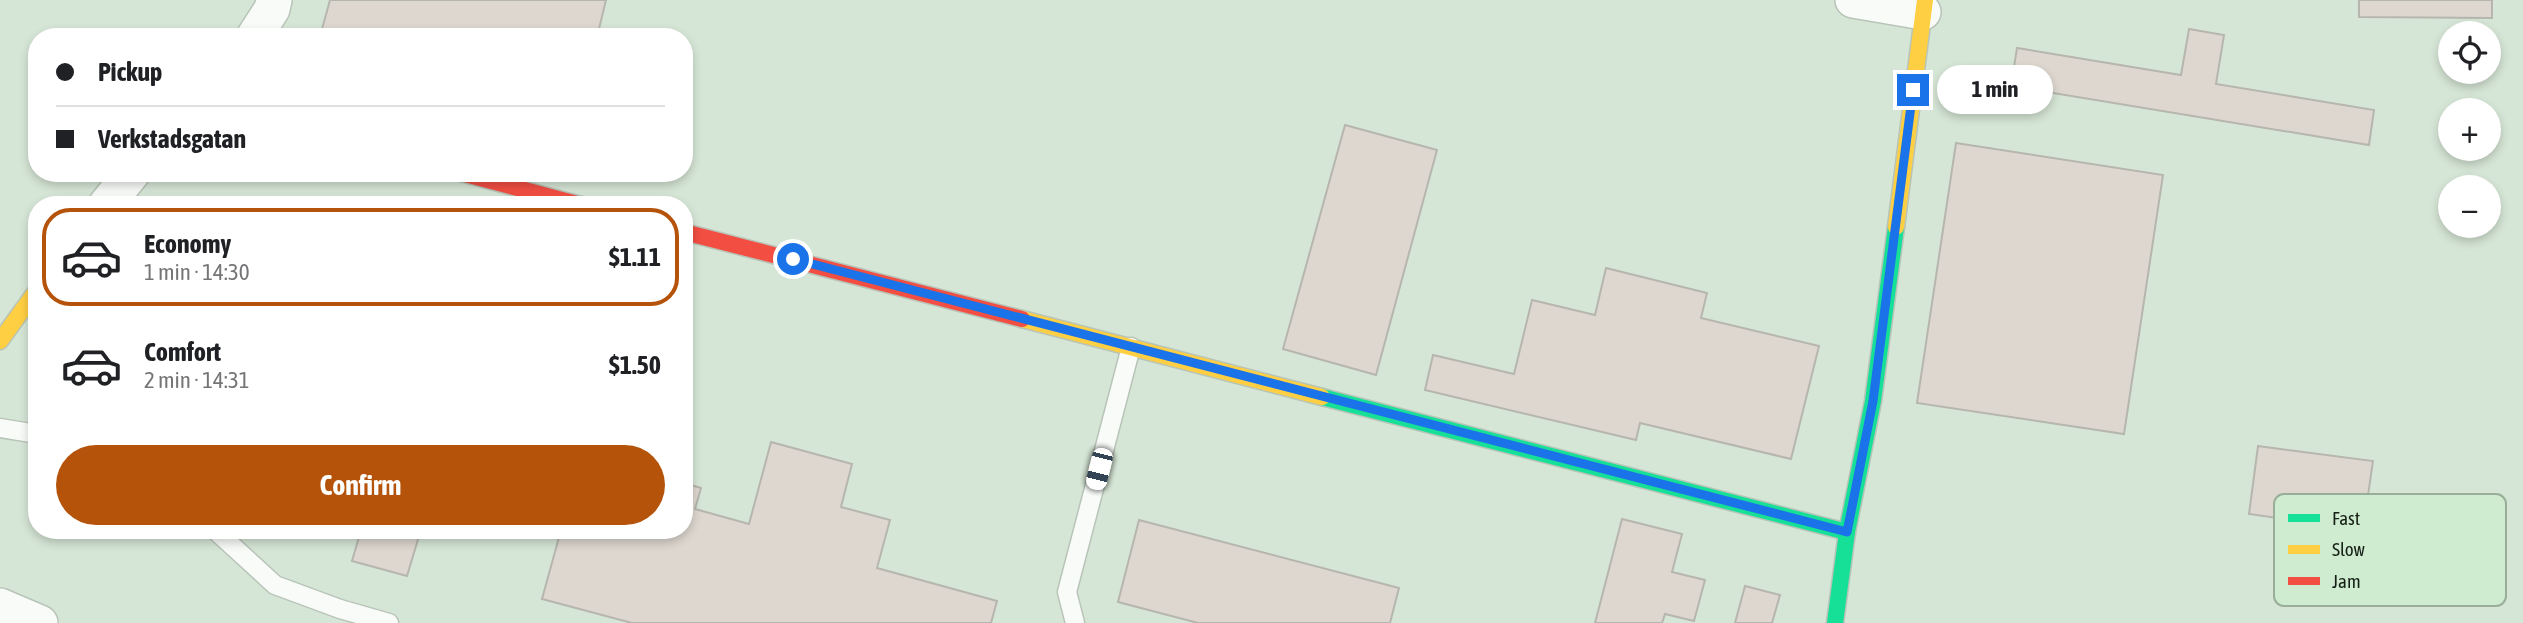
<!DOCTYPE html>
<html lang="en">
<head>
<meta charset="utf-8">
<style>
  body { margin:0; font-family:"Asap Condensed",sans-serif; background:#f2f2f2; color:#202124; height:100vh; display:flex; flex-direction:column; font-size:26px; white-space:nowrap }
  * { box-sizing:border-box; margin:0 }
  p { font-size:23px; color:#757577 }
  .icon { flex:none; width:38px; height:38px; fill:none; stroke:currentColor; stroke-width:2; stroke-linecap:round; stroke-linejoin:round }
  .map { position:relative; flex:1; overflow:hidden }
  .panel { position:absolute; left:28px; top:196px; width:665px; height:343px; display:flex; flex-direction:column; background:#fff; border-radius:28px; box-shadow:0 4px 10px #0003 }
  .panel>* { flex:none }
  .banner { position:absolute; left:28px; top:28px; width:665px; height:154px; border-radius:28px; box-shadow:0 4px 10px #0003; display:grid; align-content:center; height:154px; padding:0 28px; background:#fff }
  .tools { position:absolute; left:2438px; top:21px; display:grid; gap:14px }
  .tools a { display:grid; place-items:center; width:63px; height:63px; border-radius:50%; background:#fff; box-shadow:0 4px 10px #0003; font-size:35px }
  .end { position:absolute; width:32px; height:32px; margin:-16px; border:9px solid #1a73e8; background:#fff; box-shadow:0 0 0 4px #fff }
  .from { border-radius:50% }
  .bubble { position:absolute; height:49px; border-radius:24px; background:#fff; box-shadow:0 4px 10px #0003; font-size:23px; font-weight:700; line-height:49px; text-align:center }
  .car { position:absolute; width:21px; height:42px; margin:-21px -10px; border-radius:9px; box-shadow:0 0 5px 2px #0007; background:linear-gradient(#fff 24%,#345 0 40%,#fff 0 76%,#345 0 86%,#fff 0) }
  .banner b { display:flex; align-items:center; gap:24px; height:66px; font-size:26px }
  .banner b+b { border-top:2px solid #e0e0e0 }
  .banner i { width:18px; height:18px; background:#202124 }
  ul { padding:12px 0 0; list-style:none }
  li { display:flex; align-items:center; gap:21px; height:98px; margin:0 14px 10px; padding:0 14px; border:4px solid transparent; border-radius:28px }
  li div { flex:1 }
  li b { display:block; font-size:26px }
  li em { font-style:normal; font-weight:700 }
  li.current { border-color:#b45309 }
  li>.icon { width:63px; height:63px; stroke-width:1.5 }
  .primary-button { display:flex; gap:14px; margin-top:auto; padding:14px 28px }
  .primary-button a { flex:1; height:80px; border-radius:42px; background:#b45309; color:#fff; font-size:28px; font-weight:700; line-height:80px; text-align:center }
  .map>svg:first-child { display:block }
  .building { fill:#ddd7cf; stroke:#b6b6ae; stroke-width:2 }
  .lines { fill:none; stroke-linecap:round; stroke-linejoin:round }
  .lane-casing { stroke:#b8c4b8; stroke-width:21 }
  .street-casing { stroke:#b8c4b8; stroke-width:38 }
  .fast-casing { stroke:#b8c4b8; stroke-width:19 }
  .slow-casing { stroke:#b8c4b8; stroke-width:19 }
  .jam-casing { stroke:#b8c4b8; stroke-width:19 }
  .lane { stroke:#f9fbf9; stroke-width:18 }
  .street { stroke:#f9fbf9; stroke-width:35 }
  .fast { stroke:#16e098; stroke-width:16 }
  .slow { stroke:#ffcf43; stroke-width:16 }
  .jam { stroke:#f24e42; stroke-width:16 }
  .route { stroke:#1a73e8; stroke-width:9 }
  .key { fill:#d0ecd0; stroke:#98ae98; stroke-width:2 }
  .key-label { font-size:19px; fill:#151f15 }
</style>
</head>
<body>
<div class="map">
<svg width="2523" height="623" viewBox="0 0 2523 623">
  <rect width="100%" height="100%" fill="#d6e6d6"/>
  <g class="building">
    <path d="M330,0H606L597,37H352L322,29Z"/>
    <path d="M2359,0H2492V18L2359,17Z"/>
    <path d="M2189,29L2224,35L2216,84L2374,110L2369,145L2011,86L2017,48L2181,75Z"/>
    <path d="M1345,125L1437,150L1376,375L1283,349Z"/>
    <path d="M1956,143L2163,175L2124,434L1917,403Z"/>
    <path d="M1606,268L1707,293L1701,318L1819,346L1791,459L1640,423L1636,440L1425,390L1433,355L1514,374L1532,300L1595,315Z"/>
    <path d="M771,442L852,464L841,507L890,520L877,568L997,601L991,623H632L542,599L561,530H684V483L701,488L695,509L749,524Z"/>
    <path d="M2258,446L2373,461L2363,530L2249,514Z"/>
    <path d="M1622,519L1682,534L1672,572L1705,580L1694,621L1665,614L1662,623H1595Z"/>
    <path d="M1139,520L1399,588L1390,623H1198L1118,602Z"/>
    <path d="M361,530H400L419,536L407,576L352,561Z"/>
    <path d="M1745,586L1780,595L1772,623H1735Z"/>
  </g>
  <g class="lines">
    <g class="lane-casing">
      <g id="lane">
        <path d="M0,428L37,434"/>
        <path d="M215,530L275,585L340,609L389,623"/>
        <path d="M1075,623L1067,592L1131,347"/>
      </g>
    </g>
    <g class="street-casing">
      <g id="street">
        <path d="M1853,0L1923,12"/>
        <path d="M254,37L272,9L274,0"/>
        <path d="M106,205L132,173"/>
        <path d="M0,606L40,623"/>
      </g>
    </g>
    <g class="fast-casing">
      <g id="fast">
        <path d="M1322,397L1847,532"/>
        <path d="M1835,623L1847,532L1873,401L1896,227"/>
      </g>
    </g>
    <g class="slow-casing">
      <g id="slow">
        <path d="M1896,227L1925,0"/>
        <path d="M1022,319L1322,397"/>
        <path d="M0,341L37,290"/>
      </g>
    </g>
    <g class="jam-casing">
      <g id="jam">
        <path d="M461,173L581,205"/>
        <path d="M684,232L1022,319"/>
      </g>
    </g>
    <use href="#lane" class="lane"/>
    <use href="#street" class="street"/>
    <use href="#fast" class="fast"/>
    <use href="#slow" class="slow"/>
    <use href="#jam" class="jam"/>
  </g>
  <g class="lines">
    <path class="route" d="M793,259L1847,532L1873,401L1913,90"/>
  </g>
  <rect x="2274" y="494" width="232" height="112" rx="10" class="key"/>
  <rect x="2288" y="514" width="32" height="8" fill="#16e098"/>
  <rect x="2288" y="545" width="32" height="9" fill="#ffcf43"/>
  <rect x="2288" y="577" width="32" height="8" fill="#f24e42"/>
  <g class="key-label">
    <text x="2332" y="525">Fast</text>
    <text x="2332" y="556">Slow</text>
    <text x="2332" y="588">Jam</text>
  </g>
</svg>
<div class="tools">
<a><svg class="icon" aria-label="locate" viewBox="0 0 24 24"><circle cx="12" cy="12" r="6"/><path d="M12 2v4M12 18v4M2 12h4M18 12h4"/></svg></a>
<a>+</a>
<a>−</a>
</div>
<i class="end from" style="left:793px;top:259px"></i>
<i class="end" style="left:1913px;top:90px"></i>
<div class="bubble" style="left:1937px;top:65px;width:116px">1 min</div>
<i class="car" style="left:1099px;top:469px;rotate:194deg"></i>
<div class="banner">
<b><i class="from"></i>Pickup</b>
<b><i></i>Verkstadsgatan</b>
</div>
<section class="panel">
<ul>
<li class="current"><svg class="icon" aria-label="car" viewBox="0 0 24 24"><path d="M5 17H2v-5l4-1 3-4h7l3 4 3 1v5h-3M9 17h6M6 11h13"/><circle cx="7" cy="17" r="2"/><circle cx="17" cy="17" r="2"/></svg><div><b>Economy</b><p>1 min · 14:30</p></div><em>$1.11</em></li>
<li><svg class="icon" aria-label="car" viewBox="0 0 24 24"><path d="M5 17H2v-5l4-1 3-4h7l3 4 3 1v5h-3M9 17h6M6 11h13"/><circle cx="7" cy="17" r="2"/><circle cx="17" cy="17" r="2"/></svg><div><b>Comfort</b><p>2 min · 14:31</p></div><em>$1.50</em></li>
</ul>
<div class="primary-button"><a>Confirm</a></div>
</section>
</div>
</body>
</html>
